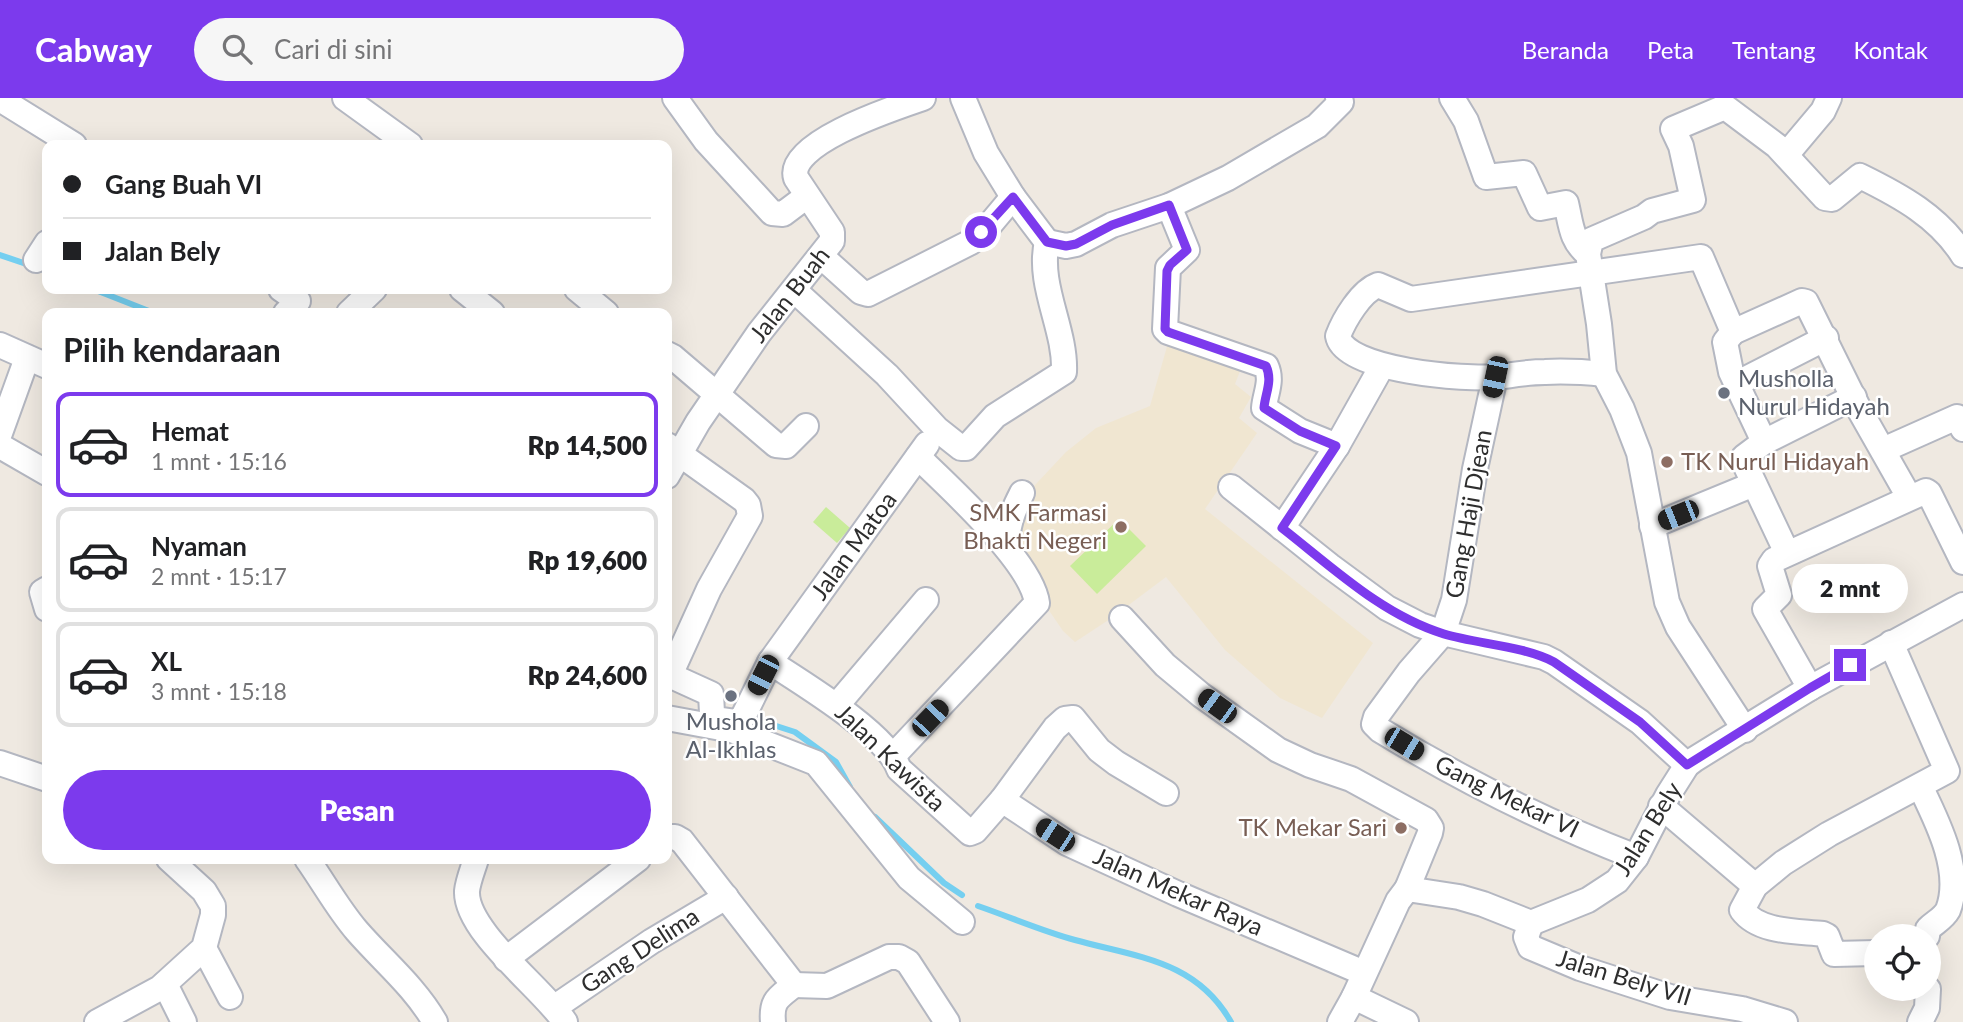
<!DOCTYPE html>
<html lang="id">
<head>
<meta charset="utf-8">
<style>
  body { margin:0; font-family:Lato,sans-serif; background:#f6f6f6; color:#202124; height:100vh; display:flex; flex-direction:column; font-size:26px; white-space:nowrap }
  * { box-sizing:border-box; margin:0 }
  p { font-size:23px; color:#757577 }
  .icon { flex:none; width:38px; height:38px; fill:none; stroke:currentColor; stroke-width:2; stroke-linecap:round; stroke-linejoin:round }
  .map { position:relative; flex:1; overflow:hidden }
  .side { position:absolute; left:42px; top:210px; width:630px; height:556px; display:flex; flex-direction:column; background:#fff; border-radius:14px; box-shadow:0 7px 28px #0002 }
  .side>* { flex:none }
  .banner { position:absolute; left:42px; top:42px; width:630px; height:154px; border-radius:14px; box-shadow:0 7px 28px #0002; display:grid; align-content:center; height:154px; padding:0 21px; background:#fff }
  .buttons { position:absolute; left:1864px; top:826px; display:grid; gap:14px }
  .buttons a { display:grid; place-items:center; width:77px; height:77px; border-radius:50%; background:#fff; box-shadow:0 7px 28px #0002; font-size:35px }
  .end { position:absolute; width:32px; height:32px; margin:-16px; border:9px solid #7c3aed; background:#fff; box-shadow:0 0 0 4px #fff }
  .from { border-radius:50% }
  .bubble { position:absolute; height:49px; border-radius:24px; background:#fff; box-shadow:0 7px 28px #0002; font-size:23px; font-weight:800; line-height:49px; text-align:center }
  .car { position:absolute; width:21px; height:42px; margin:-21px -10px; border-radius:9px; box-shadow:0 0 5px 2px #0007; background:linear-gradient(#222 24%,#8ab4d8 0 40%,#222 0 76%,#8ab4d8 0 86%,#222 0) }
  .banner b { display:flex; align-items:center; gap:24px; height:66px; font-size:26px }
  .banner b+b { border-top:2px solid #e0e0e0 }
  .banner i { width:18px; height:18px; background:#202124 }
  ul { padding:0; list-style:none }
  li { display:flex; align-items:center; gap:21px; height:105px; margin:0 14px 10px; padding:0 7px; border:4px solid #e0e0e0; border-radius:14px }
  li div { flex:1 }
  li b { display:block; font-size:26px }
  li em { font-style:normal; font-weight:800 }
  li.selected { border-color:#7c3aed }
  li>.icon { width:63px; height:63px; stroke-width:1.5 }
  h2 { padding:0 21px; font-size:32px; line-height:84px }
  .primary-button { display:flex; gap:14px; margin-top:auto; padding:14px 21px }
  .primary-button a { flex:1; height:80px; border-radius:42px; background:#7c3aed; color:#fff; font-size:28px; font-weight:800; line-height:80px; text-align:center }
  header { display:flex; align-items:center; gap:42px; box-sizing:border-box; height:98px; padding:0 35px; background:#7c3aed; color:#fff }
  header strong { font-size:33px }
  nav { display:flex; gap:38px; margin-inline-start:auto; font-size:24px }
  .search { width:490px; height:63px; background:#f6f6f6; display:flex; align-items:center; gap:18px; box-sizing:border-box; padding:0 24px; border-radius:38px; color:#757577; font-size:26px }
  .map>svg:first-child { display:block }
  .education { fill:#f0e6d1 }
  .pitch { fill:#c9ec9a }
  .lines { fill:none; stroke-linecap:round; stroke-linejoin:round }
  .stream { stroke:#75cff0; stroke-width:6 }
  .street-casing { stroke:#b4b7c1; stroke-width:28 }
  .street { stroke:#fff; stroke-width:24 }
  .route { stroke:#7c3aed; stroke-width:9 }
  .worship-dot { fill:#6b7280; stroke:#fff; stroke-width:2.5 }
  .education-dot { fill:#8d6e63; stroke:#fff; stroke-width:2.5 }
  .labels { text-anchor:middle; stroke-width:5; stroke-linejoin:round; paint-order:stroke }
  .street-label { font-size:24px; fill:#2e2e2e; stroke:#fff }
  .worship-label { font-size:24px; fill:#5b616d; stroke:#fff; text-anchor:start }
  .education-label { font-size:24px; fill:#785e54; stroke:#fff; text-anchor:end }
</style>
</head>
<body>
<header>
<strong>Cabway</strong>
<div class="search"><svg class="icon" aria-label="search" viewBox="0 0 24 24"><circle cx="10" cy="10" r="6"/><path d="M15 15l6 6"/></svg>Cari di sini</div>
<nav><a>Beranda</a><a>Peta</a><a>Tentang</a><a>Kontak</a></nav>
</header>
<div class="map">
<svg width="1963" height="924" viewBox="0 0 1963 924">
  <rect width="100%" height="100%" fill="#efe9e1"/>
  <path class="education" d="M1168,245L1242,268L1235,286L1251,299L1239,320L1257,335L1205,411L1373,545L1322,620L1280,600L1225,552L1166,479L1110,521L1075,544L1063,533L1046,508L1015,441L1016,416L1035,387L1066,354L1096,330L1150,308Z"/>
  <g class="pitch">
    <path d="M826,409L850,430L837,445L813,424Z"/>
    <path d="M1119,421L1146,448L1097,496L1070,468Z"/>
  </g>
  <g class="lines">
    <g class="stream">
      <path d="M0,157L47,173"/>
      <path d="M93,191L154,215"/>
      <path d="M184,215H185"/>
      <path d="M747,625L764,624L795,634L836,664L850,689"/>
      <path d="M875,719L944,785L962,797"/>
      <path d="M978,808C1010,819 1042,833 1075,842C1136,859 1196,862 1231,924"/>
    </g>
    <g class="street-casing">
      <g id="street">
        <path d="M345,0L410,47"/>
        <path d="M675,0L706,43L772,115L783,116L807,98"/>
        <path d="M963,0L986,55L1013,99L1047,144"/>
        <path d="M1452,0L1466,23L1486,79L1524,75L1540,110L1566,105C1571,126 1571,143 1588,156"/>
        <path d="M0,1L74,47"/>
        <path d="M1786,57L1823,13L1829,0"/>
        <path d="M1169,108L1187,152L1168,170L1165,231L1168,234L1266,268C1273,283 1265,296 1264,310L1300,333L1337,348"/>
        <path d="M1047,144L1066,148L1076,146L1112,127L1169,108L1228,80L1317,28L1341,4L1338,0"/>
        <path d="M821,158L861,194L868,196L971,144L987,130L1013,99"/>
        <path d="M36,162L47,145"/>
        <path d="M281,191L298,203L286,215"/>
        <path d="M462,191L492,215"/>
        <path d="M577,191L606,215"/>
        <path d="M794,192L887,277L937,331L961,350H966L995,318L1064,274C1066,231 1037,187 1047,144"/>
        <path d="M349,215L374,191"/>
        <path d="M1733,234L1802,203L1806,204L1859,311L1909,399"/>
        <path d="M0,247L47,268"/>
        <path d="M667,256L673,259L776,347L786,348L806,328"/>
        <path d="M1604,276C1584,274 1564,273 1545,274C1528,274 1513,277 1497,279C1467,282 1344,273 1338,238C1344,222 1361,193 1378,187L1411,201L1701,159L1733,234L1725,244L1731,274L1764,344L1744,359L1743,362L1787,455"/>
        <path d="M1495,279L1475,371L1454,502L1443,535L1409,574L1376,619L1374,626L1380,632C1460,681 1548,725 1636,759"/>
        <path d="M1736,286L1826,240"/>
        <path d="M0,335L27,260"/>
        <path d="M1764,344L1854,299"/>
        <path d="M667,347L744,402L748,407L750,418L709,491L670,577"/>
        <path d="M0,348L47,375"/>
        <path d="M1883,352L1957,319L1963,331"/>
        <path d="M667,378L698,324L759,235L832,143V134L796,80C785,45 897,9 923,0"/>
        <path d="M1231,389L1330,468L1387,510L1420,527L1443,535L1544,559L1554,564L1640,624L1687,667"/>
        <path d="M1652,428L1754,386"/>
        <path d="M1282,430L1337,348L1382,268"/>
        <path d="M1007,450C1007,429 1012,414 1022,395"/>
        <path d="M47,491L42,494L47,511"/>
        <path d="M1122,520L1165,567L1201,597L1278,652L1310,667L1351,681L1426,722L1431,730L1430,735L1407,791"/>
        <path d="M770,564L927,346"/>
        <path d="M667,576L711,596L712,615L716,621L736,624L743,619L770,564C802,585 887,636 899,671L970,735L975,733L1002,702L1067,745L1178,796L1364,875"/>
        <path d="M1810,590L1765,511L1779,497L1770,468L1774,462L1926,393L1929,395L1963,464"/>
        <path d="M837,607L926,502"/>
        <path d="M667,620L732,632L816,665L909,780L962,824"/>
        <path d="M1745,632L1678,529L1667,504L1639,355L1622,311L1604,276L1599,226L1588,156L1591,142L1644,119L1652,113L1693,102L1681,48L1673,31L1725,9L1777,48L1825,100L1832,101L1860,78C1901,98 1939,119 1963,157"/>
        <path d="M894,657L1037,505C1032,464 948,388 918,359"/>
        <path d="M0,665L47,681"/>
        <path d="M1920,688C1937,723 1963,773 1948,812C1943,821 1935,824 1928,831L1927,838"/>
        <path d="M1002,702L1055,630L1065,621L1073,620L1099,652L1116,665L1166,695"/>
        <path d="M1661,708L1755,788"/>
        <path d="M667,739H675L682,743L794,887C778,900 771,902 773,924"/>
        <path d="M307,761C324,785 338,811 357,833C384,864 414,888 435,924"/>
        <path d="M476,761C473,771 468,783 467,793C465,833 543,891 565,924"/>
        <path d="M1531,825L1526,839L1530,849L1580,870L1670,899L1742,911L1785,924"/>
        <path d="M204,850L230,899"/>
        <path d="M1876,855L1834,856L1827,838L1823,836C1798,833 1759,835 1742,812L1755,788L1783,765L1829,736L1947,673L1891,545"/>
        <path d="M506,861L638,761"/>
        <path d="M165,886L184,924"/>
        <path d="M794,887L827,888L889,859H899L908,864L947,924"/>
        <path d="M1354,899L1406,924"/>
        <path d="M555,909L652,843L726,799"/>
        <path d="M97,924L160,890L204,850L213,817V808L204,793L169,761"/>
        <path d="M1340,924L1354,899L1398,803L1407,791L1459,799L1483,806L1531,825L1588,802L1617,783L1636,759L1668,697L1687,667L1695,661L1810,590L1963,507"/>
        <path d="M1920,924L1927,910L1928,891"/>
      </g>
    </g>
    <use href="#street" class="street"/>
  </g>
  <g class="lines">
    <path class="route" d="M981,134L1013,99L1047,144L1066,148L1076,146L1112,127L1169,107L1187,152L1170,167L1167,173L1165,231L1168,234L1266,268C1273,283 1265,296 1264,310L1300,333L1336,348L1282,430C1332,469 1382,517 1444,536C1478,546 1524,548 1554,564L1640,624L1687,667L1810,590L1850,567"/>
  </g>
  <g class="worship-dot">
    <circle cx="1724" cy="295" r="7"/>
    <circle cx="731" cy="598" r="7"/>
  </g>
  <g class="education-dot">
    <circle cx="1667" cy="364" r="7"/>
    <circle cx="1121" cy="429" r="7"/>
    <circle cx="1401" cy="730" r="7"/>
  </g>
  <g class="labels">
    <g class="street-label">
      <text transform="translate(790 197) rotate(-52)" y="8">Jalan Buah</text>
      <text transform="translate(1469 416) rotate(-80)" y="8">Gang Haji Djean</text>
      <text transform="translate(854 448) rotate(-54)" y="8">Jalan Matoa</text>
      <text transform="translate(890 660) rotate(44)" y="8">Jalan Kawista</text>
      <text transform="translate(1507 699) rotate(26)" y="8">Gang Mekar VI</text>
      <text transform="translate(1648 731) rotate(-58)" y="8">Jalan Bely</text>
      <text transform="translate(1178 794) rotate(24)" y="8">Jalan Mekar Raya</text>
      <text transform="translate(640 853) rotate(-33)" y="8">Gang Delima</text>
      <text transform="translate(1624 880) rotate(17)" y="8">Jalan Bely VII</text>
    </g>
    <g class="worship-label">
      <text x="1738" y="289">Musholla<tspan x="1738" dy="28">Nurul Hidayah</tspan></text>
      <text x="731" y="632" text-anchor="middle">Mushola<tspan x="731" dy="28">Al-Ikhlas</tspan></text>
    </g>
    <g class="education-label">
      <text x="1681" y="372" text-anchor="start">TK Nurul Hidayah</text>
      <text x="1107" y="423">SMK Farmasi<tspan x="1107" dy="28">Bhakti Negeri</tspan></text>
      <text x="1387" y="738">TK Mekar Sari</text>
    </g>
  </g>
</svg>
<div class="buttons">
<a><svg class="icon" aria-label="locate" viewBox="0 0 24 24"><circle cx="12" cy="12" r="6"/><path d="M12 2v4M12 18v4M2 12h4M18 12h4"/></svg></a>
</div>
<i class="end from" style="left:981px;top:134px"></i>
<i class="end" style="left:1850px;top:567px"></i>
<div class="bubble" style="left:1792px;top:466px;width:116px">2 mnt</div>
<i class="car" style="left:1495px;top:279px;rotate:192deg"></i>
<i class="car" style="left:1678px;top:417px;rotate:248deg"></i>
<i class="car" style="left:763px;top:577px;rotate:207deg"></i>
<i class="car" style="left:1217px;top:608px;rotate:306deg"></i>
<i class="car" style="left:930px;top:620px;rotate:44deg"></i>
<i class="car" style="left:1404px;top:646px;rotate:121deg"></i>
<i class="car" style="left:1055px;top:737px;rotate:303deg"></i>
<div class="banner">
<b><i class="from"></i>Gang Buah VI</b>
<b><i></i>Jalan Bely</b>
</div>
<section class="side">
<h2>Pilih kendaraan</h2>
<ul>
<li class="selected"><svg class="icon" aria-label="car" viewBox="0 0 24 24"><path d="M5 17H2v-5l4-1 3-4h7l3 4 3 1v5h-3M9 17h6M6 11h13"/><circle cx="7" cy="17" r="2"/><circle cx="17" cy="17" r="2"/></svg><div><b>Hemat</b><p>1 mnt · 15:16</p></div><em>Rp 14,500</em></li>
<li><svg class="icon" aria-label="car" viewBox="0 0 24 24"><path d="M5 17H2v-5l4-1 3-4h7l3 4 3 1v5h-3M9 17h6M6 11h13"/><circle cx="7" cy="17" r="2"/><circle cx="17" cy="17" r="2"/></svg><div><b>Nyaman</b><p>2 mnt · 15:17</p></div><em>Rp 19,600</em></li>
<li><svg class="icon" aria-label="car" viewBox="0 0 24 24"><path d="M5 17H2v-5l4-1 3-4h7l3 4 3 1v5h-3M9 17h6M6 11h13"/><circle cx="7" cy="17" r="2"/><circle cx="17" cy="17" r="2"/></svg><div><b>XL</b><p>3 mnt · 15:18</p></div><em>Rp 24,600</em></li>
</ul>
<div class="primary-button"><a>Pesan</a></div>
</section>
</div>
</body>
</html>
